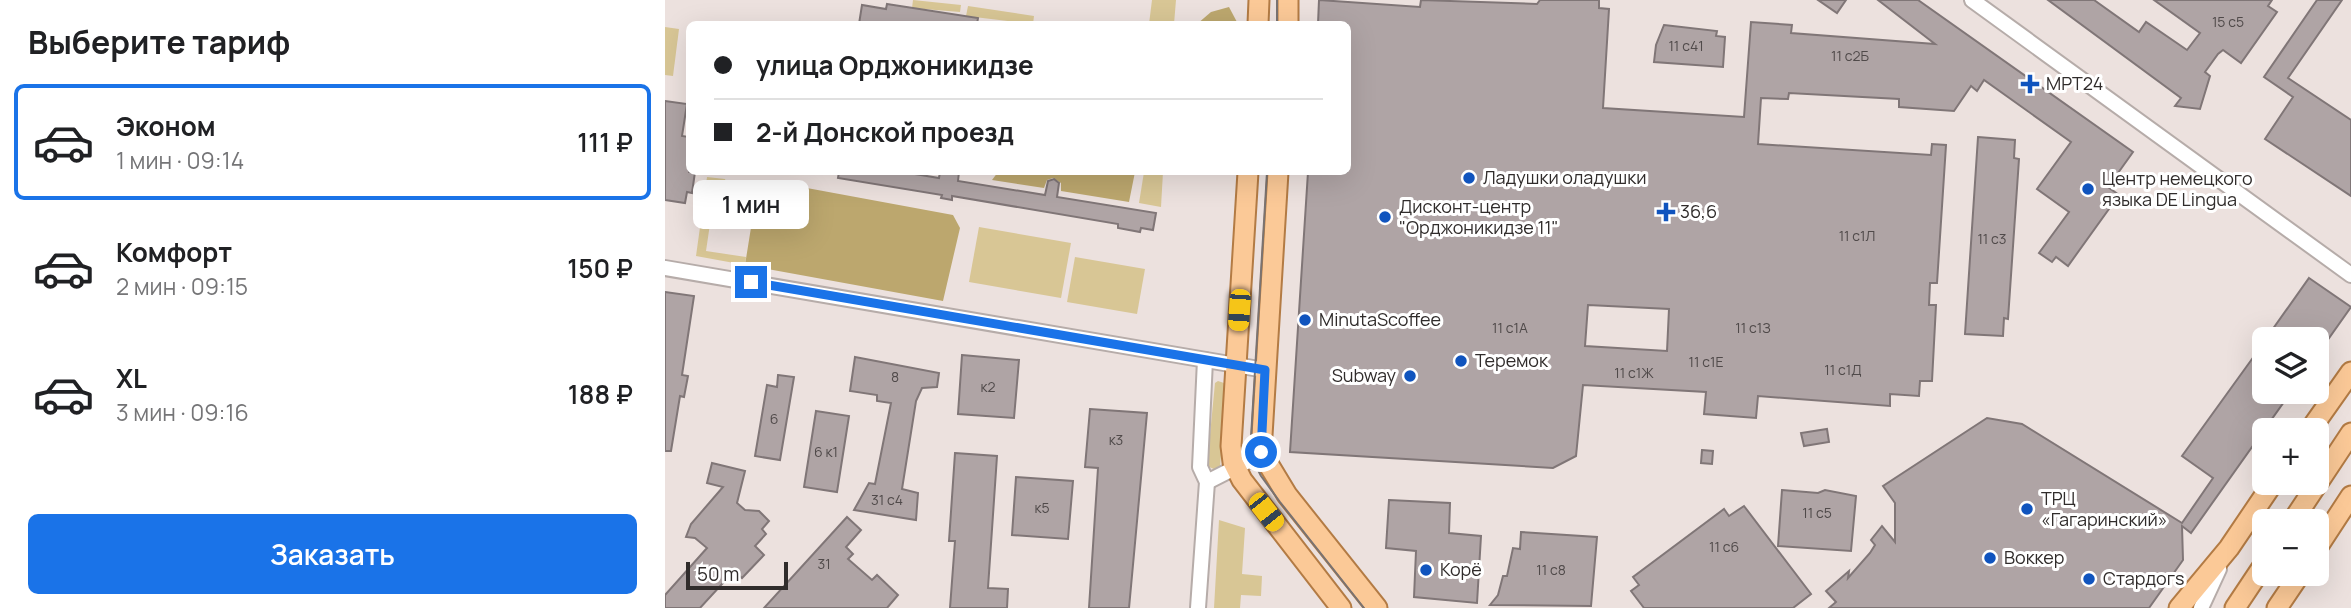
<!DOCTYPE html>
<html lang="ru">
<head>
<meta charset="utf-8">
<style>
  body { margin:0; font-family:Manrope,sans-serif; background:#f6f6f6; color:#202124; height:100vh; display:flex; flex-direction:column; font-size:26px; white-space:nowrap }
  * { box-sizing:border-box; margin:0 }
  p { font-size:23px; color:#757577 }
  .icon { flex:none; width:38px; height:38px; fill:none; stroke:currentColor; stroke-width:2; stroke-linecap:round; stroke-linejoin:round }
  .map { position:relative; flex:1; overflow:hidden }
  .details { display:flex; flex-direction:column; background:#fff; width:665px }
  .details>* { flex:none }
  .top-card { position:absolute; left:21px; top:21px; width:665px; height:154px; border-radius:10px; box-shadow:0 7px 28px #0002; display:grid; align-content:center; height:154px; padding:0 28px; background:#fff }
  .tools { position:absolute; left:1587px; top:327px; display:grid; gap:14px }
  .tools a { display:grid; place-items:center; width:77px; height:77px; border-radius:10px; background:#fff; box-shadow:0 7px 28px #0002; font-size:35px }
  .scale { position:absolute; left:21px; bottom:18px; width:102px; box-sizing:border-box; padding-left:7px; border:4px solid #302c2b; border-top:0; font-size:19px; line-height:24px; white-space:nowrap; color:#302c2b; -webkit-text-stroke:5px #fff; paint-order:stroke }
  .end { position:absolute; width:32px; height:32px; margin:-16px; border:9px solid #1a73e8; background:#fff; box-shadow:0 0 0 4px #fff }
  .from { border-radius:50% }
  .bubble { position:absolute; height:49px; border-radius:10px; background:#fff; box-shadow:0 7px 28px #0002; font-size:23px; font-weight:600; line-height:49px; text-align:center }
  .car { position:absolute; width:21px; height:42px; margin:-21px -10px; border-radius:9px; box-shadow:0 0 5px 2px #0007; background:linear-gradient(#f5c518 24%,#345 0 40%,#f5c518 0 76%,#345 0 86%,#f5c518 0) }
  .top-card b { display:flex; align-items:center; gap:24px; height:66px; font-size:26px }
  .top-card b+b { border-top:2px solid #e0e0e0 }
  .top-card i { width:18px; height:18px; background:#202124 }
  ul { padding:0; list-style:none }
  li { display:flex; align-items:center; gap:21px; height:116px; margin:0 14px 10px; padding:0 14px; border:4px solid transparent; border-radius:10px }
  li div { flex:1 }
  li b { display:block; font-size:26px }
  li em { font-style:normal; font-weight:600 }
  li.on { border-color:#1a73e8 }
  li>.icon { width:63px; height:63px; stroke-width:1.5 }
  h2 { padding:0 28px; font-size:32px; line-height:84px }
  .button { display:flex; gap:14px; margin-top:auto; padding:14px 28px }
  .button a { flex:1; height:80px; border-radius:10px; background:#1a73e8; color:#fff; font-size:28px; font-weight:600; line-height:80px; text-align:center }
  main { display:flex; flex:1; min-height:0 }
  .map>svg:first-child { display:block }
  .green { fill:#d8c695 }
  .forest { fill:#bca76e }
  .building { fill:#afa4a5; stroke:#807677; stroke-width:2; fill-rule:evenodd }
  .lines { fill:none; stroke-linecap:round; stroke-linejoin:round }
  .minor-casing { stroke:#b6aca9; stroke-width:18 }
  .major-casing { stroke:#b37b44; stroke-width:23 }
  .minor { stroke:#fff; stroke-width:14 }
  .major { stroke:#fbc997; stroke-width:19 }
  .tram { stroke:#7a7371; stroke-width:2 }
  .route { stroke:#1a73e8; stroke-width:9 }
  .poi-dot { fill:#1054be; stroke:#fff; stroke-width:2.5 }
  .labels { text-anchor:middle; stroke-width:6; stroke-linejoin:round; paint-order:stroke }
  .number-label { font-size:14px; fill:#504a4a }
  .poi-label { font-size:18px; fill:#302c2b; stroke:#fff; text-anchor:start }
</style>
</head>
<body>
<main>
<section class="details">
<h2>Выберите тариф</h2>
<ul>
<li class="on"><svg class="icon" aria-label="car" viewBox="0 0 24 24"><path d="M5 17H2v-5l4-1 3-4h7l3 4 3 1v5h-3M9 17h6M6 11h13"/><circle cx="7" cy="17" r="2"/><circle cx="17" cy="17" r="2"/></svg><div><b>Эконом</b><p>1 мин · 09:14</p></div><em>111 ₽</em></li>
<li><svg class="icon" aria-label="car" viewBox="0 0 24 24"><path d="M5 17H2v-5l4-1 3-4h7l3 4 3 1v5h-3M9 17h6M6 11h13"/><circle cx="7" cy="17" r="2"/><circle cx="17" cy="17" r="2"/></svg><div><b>Комфорт</b><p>2 мин · 09:15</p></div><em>150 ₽</em></li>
<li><svg class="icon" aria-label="car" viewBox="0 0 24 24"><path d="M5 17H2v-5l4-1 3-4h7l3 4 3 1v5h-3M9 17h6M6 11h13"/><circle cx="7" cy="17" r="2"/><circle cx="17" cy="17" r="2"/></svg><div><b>XL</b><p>3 мин · 09:16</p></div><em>188 ₽</em></li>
</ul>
<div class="button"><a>Заказать</a></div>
</section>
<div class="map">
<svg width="1686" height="608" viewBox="0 0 1686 608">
  <rect width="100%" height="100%" fill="#ece1de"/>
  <g class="green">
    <path d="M248,0L296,5L295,12L247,8Z"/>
    <path d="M487,0H511L509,24H484Z"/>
    <path d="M303,6L369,16L368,24L301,16Z"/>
    <path d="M0,27L14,29L8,76L0,75Z"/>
    <path d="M479,172H498L496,207L474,203Z"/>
    <path d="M42,177L60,179L62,184L51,183L41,251L81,257L80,265L31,256Z"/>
    <path d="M314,227L406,243L396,298L304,282Z"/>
    <path d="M410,257L480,269L472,314L402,302Z"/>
    <path d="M553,381L562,384L555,467L551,470L542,466L550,383Z"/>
    <path d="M554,520L580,528L577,574L597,576L596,596L576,595L575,608H549Z"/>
  </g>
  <g class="forest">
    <path d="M564,7L573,24H532L546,12Z"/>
    <path d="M333,172H470L464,202L396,191V183L388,178L382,180L379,188L327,180Z"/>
    <path d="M93,184L127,190L131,186L288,215L295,228L278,301L80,265Z"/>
  </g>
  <g class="building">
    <path d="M654,0L755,7L756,0L872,4L875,0H934V8L944,9L938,108L1079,117L1086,22L1127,25L1126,33L1270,44L1213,0H1253L1468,152L1443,187L1454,195L1403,266L1391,257L1387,262L1374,253L1404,212L1372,189L1406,142L1319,80L1312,91L1306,86L1289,111L1234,107V99L1124,93L1123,99L1096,98L1093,144L1266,155L1267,144L1281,145L1272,283H1265L1264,305H1271L1267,381H1255L1254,396L1225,394V406L1093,396L1091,418L1039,414L1041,392L918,385L911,456L888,468L625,452L643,172H682V24H653ZM923,305L1004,309L1002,351L920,346Z"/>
    <path d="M1153,0H1181L1172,13Z"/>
    <path d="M1383,0H1429L1474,32L1481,22L1522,50L1535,33L1489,0H1607L1603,6L1612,12L1576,63L1558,50L1553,54L1540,72L1545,76L1535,109L1510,106L1516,98Z"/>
    <path d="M1652,0H1677L1623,78L1686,120V196L1600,139L1628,97L1599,77Z"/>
    <path d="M222,4L313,18L312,24H194L197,5L221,9Z"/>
    <path d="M999,25L1052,31L1051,36L1060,37L1058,67L989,62L991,45Z"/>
    <path d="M0,101L22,104L17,136L24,137V172H30L27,193L22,192L20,203L0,200Z"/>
    <path d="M1313,137L1350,140L1349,158L1354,159L1343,319L1339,318L1338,336L1300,334Z"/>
    <path d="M174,172H238L274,178L275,172H294L293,181L380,195L383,181L389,179L394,183L392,197L491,213L488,230L476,228L475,232L453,228V224L287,196V200L276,198L277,195L173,178Z"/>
    <path d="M1644,278L1686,307L1652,355V340H1600Z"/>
    <path d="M0,292L29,296L17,375L23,376L19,397L15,396L6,451H0Z"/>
    <path d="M1600,341V392H1626L1526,533L1517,526L1518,560L1484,608H1164L1171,602L1161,591L1184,571L1183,578L1205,553L1210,545L1206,540L1217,526L1230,542V503L1218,486L1322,418L1357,424L1517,523L1548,478L1517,456Z"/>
    <path d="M297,355L354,360L349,418L293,414Z"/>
    <path d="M190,357L274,373L272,387L257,388L251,401L237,489L253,493L251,520L189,510L204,483L210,484L226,403L212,401V395L185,391Z"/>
    <path d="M113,375L129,377L115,460L90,456L102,385L112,387Z"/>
    <path d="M425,409L482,413L464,608H424L433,468L420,467Z"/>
    <path d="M151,411L184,416L172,492L139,487Z"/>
    <path d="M1162,429L1164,442L1139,446L1136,433Z"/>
    <path d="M1037,450L1048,451L1047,464L1036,463Z"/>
    <path d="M290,453L332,456L323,588L343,589L342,608H285L290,541H284Z"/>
    <path d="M47,463L80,471L72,503L80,510L94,511L104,521L97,529L101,534L90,546L99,555L77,578L69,571L35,608H0V595L42,548L30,538L21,537L26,524L58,487L42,483Z"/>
    <path d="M351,477L408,481L403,539L347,535Z"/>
    <path d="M1117,490L1153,493L1160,490L1191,496L1186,551L1113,546Z"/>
    <path d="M724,500L785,503L784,533L816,536L812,603L749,597L751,551L721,548Z"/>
    <path d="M1079,506L1146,594L1128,608H979L966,591L974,585L968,577L1059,509L1064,516Z"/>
    <path d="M182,517L196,530L181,547L188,554L183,559L207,580L212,575L233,595L222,608H99Z"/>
    <path d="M856,532L932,537L926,606L825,605L833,595L838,576H842L848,548L855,549Z"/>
  </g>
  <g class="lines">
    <g class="minor-casing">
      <g id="minor">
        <path d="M1307,0L1686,275"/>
        <path d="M0,268L600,370"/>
        <path d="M542,482L597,454"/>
        <path d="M533,608L542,482L535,467L540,360"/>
        <path d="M1536,608L1554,569"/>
      </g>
    </g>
    <g class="major-casing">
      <g id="major">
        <path d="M593,24L594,0"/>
        <path d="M623,24V0"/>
        <path d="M583,172L566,446L568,462L577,480L676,608"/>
        <path d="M613,172L596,452L622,495L712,608"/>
        <path d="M1645,430L1686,372"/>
        <path d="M1627,522L1686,433"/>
        <path d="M1652,548L1686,496"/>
        <path d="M1514,608L1564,548L1608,483"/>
        <path d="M1570,608L1600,563"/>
        <path d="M1612,608L1635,574"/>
      </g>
    </g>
    <use href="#minor" class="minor"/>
    <use href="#major" class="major"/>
    <g class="tram">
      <path d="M612,24V0"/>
      <path d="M602,172L585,454L596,476L615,502L699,608"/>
    </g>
  </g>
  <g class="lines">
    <path class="route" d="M86,282L600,370L596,452"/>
  </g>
  <g class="poi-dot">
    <path d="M1361.5 73.5h7v7h7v7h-7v7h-7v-7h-7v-7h7z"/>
    <circle cx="804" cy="178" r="7"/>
    <circle cx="1423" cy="189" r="7"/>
    <path d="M997.5 201.5h7v7h7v7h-7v7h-7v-7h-7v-7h7z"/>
    <circle cx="720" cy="217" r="7"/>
    <circle cx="640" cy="320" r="7"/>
    <circle cx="796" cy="361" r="7"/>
    <circle cx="745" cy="376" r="7"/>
    <circle cx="1362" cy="509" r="7"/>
    <circle cx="1325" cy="558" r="7"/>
    <circle cx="761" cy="570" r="7"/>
    <circle cx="1424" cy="579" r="7"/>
  </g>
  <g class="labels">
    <g class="number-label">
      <text x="1563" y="27">15 с5</text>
      <text x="1021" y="51">11 с41</text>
      <text x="1185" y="61">11 с2Б</text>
      <text x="1192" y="241">11 с1Л</text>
      <text x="1327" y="244">11 с3</text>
      <text x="845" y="333">11 с1А</text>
      <text x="1088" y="333">11 с1З</text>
      <text x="1041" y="367">11 с1Е</text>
      <text x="1178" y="375">11 с1Д</text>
      <text x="969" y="378">11 с1Ж</text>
      <text x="230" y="382">8</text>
      <text x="323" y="392">к2</text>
      <text x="109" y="424">6</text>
      <text x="451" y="445">к3</text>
      <text x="161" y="457">6 к1</text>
      <text x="222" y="505">31 с4</text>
      <text x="377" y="513">к5</text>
      <text x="1152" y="518">11 с5</text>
      <text x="1059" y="552">11 с6</text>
      <text x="159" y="569">31</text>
      <text x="886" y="575">11 с8</text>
    </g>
    <g class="poi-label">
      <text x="1381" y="90">МРТ24</text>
      <text x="818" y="184">Ладушки оладушки</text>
      <text x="1437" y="185">Центр немецкого<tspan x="1437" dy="21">языка DE Lingua</tspan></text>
      <text x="734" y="213">Дисконт-центр<tspan x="734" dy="21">"Орджоникидзе 11"</tspan></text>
      <text x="1015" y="218">36,6</text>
      <text x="654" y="326">MinutaScoffee</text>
      <text x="810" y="367">Теремок</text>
      <text x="731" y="382" text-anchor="end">Subway</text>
      <text x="1376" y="505">ТРЦ<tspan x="1376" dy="21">«Гагаринский»</tspan></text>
      <text x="1339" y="564">Воккер</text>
      <text x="775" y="576">Корё</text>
      <text x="1438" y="585">Стардогs</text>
    </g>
  </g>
</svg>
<div class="tools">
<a><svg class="icon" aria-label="layers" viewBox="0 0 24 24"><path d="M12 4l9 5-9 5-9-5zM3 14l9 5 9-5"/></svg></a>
<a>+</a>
<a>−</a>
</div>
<div class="scale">50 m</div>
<i class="end from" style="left:596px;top:452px"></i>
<i class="end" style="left:86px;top:282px"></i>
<div class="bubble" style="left:28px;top:180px;width:116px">1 мин</div>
<i class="car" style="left:574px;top:310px;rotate:184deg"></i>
<i class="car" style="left:601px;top:512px;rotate:142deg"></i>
<div class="top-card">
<b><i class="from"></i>улица Орджоникидзе</b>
<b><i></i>2-й Донской проезд</b>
</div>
</div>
</main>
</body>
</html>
